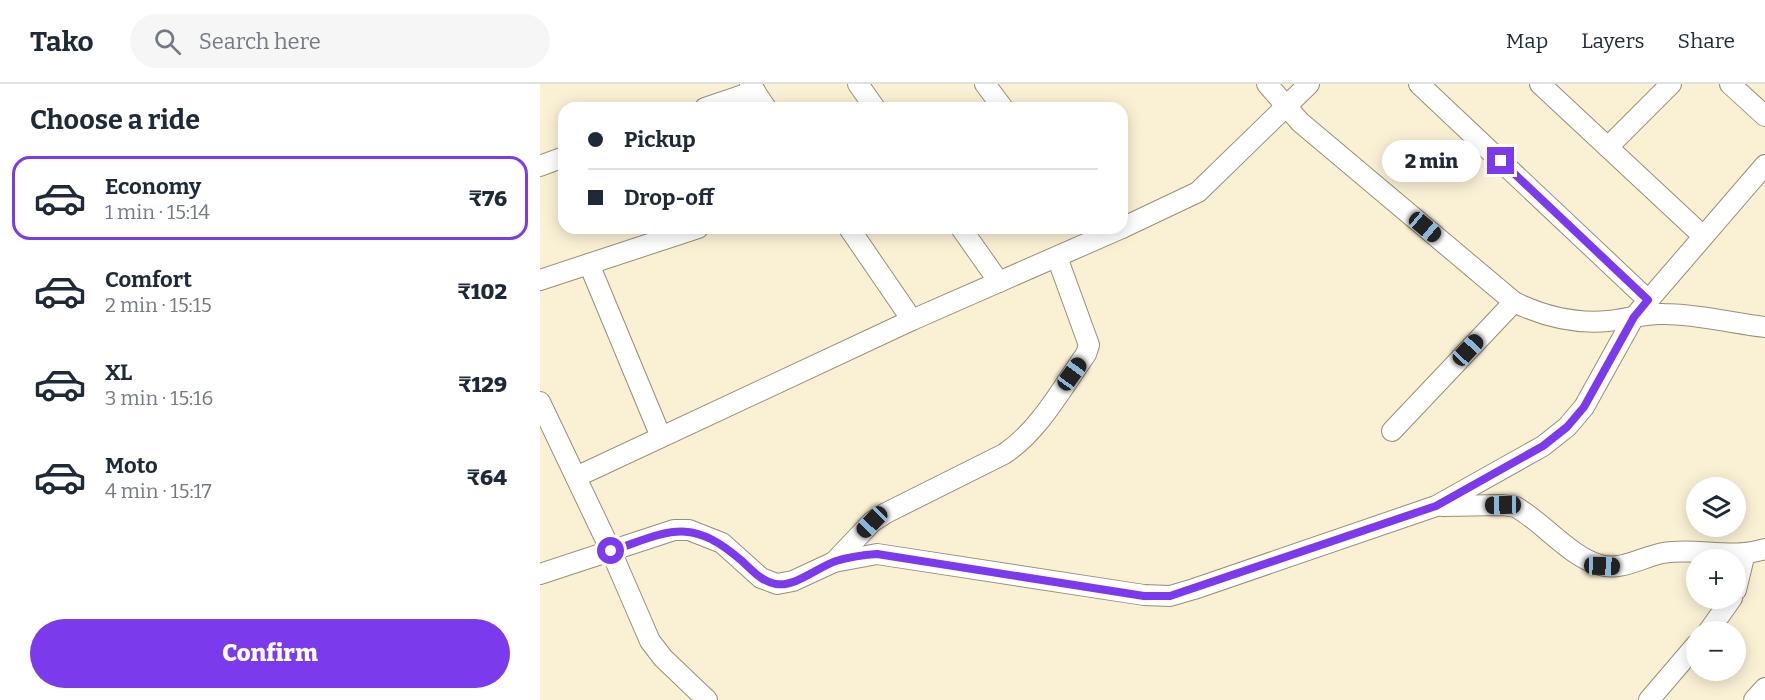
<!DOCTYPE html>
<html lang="en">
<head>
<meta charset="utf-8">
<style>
  body { margin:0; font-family:Bitter,serif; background:#f6f6f7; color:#1f2937; height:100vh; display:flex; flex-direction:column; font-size:22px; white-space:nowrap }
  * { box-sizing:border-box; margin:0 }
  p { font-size:20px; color:#747a83 }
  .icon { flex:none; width:33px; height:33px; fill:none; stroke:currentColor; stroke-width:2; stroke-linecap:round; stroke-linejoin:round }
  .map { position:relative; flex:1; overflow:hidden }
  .drawer { display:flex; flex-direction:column; background:#fff; width:540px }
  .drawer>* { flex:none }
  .guide { position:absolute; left:18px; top:18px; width:570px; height:132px; border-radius:18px; box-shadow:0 3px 15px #0003; display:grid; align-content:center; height:132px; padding:0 30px; background:#fff }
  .tools { position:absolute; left:1146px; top:393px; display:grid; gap:12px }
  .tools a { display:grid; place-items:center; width:60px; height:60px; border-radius:50%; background:#fff; box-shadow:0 3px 15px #0003; font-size:30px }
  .end { position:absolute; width:27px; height:27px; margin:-14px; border:8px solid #7c3aed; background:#fff; box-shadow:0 0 0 3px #fff }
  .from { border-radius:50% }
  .bubble { position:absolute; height:42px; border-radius:21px; background:#fff; box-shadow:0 3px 15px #0003; font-size:20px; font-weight:800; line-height:42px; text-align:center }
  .car { position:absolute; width:18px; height:36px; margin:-18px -9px; border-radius:8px; box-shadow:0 0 4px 2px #0007; background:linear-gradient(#222 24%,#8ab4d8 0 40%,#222 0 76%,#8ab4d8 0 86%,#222 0) }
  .guide b { display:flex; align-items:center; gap:21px; height:57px; font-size:22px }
  .guide b+b { border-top:2px solid #e0e1e3 }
  .guide i { width:15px; height:15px; background:#1f2937 }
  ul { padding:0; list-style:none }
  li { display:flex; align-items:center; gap:18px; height:84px; margin:0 12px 9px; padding:0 18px; border:3px solid transparent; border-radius:18px }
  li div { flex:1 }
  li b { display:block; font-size:22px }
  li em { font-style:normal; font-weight:800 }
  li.selected { border-color:#7c3aed }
  li>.icon { width:54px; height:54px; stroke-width:1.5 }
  h2 { padding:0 30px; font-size:27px; line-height:72px }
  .button { display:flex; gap:12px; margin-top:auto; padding:12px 30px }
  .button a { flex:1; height:69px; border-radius:36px; background:#7c3aed; color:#fff; font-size:24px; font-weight:800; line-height:69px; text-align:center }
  header { display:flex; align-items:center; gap:36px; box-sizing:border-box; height:84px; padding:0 30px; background:#fff; border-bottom:2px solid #e0e1e3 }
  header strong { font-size:28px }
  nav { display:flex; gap:33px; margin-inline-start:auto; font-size:21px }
  .search { width:420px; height:54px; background:#f6f6f7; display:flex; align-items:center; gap:15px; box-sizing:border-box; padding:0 21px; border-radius:33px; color:#747a83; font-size:22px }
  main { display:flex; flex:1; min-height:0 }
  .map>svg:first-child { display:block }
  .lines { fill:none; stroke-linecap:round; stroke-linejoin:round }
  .minor-casing { stroke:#978f75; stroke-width:22 }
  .minor { stroke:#fff; stroke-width:20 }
  .route { stroke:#7c3aed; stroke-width:8 }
</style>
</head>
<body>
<header>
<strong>Tako</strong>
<div class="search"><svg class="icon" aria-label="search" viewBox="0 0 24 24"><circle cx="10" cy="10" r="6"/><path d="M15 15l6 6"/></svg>Search here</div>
<nav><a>Map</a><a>Layers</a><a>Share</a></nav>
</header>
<main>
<section class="drawer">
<h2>Choose a ride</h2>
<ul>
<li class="selected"><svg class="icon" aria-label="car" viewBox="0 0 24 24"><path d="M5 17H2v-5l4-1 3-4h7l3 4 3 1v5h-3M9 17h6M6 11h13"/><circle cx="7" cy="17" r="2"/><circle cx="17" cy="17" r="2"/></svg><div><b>Economy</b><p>1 min · 15:14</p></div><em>₹76</em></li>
<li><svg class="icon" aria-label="car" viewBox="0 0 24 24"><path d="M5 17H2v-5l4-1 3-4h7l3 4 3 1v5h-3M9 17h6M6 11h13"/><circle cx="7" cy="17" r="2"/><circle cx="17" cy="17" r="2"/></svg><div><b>Comfort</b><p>2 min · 15:15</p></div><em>₹102</em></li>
<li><svg class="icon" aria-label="car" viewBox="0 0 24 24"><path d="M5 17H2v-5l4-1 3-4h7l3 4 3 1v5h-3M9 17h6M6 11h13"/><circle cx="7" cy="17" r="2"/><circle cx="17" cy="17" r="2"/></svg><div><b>XL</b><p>3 min · 15:16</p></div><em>₹129</em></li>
<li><svg class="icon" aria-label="car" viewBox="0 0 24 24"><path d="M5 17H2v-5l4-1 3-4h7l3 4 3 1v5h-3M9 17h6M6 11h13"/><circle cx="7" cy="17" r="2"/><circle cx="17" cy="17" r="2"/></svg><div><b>Moto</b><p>4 min · 15:17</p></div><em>₹64</em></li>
</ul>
<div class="button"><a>Confirm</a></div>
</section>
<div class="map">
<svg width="1225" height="616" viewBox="0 0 1225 616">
  <rect width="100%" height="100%" fill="#faf1d5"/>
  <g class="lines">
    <g class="minor-casing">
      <g id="minor">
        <path d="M210,0L226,24"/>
        <path d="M318,0L335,24"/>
        <path d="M445,0L463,24"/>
        <path d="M727,0L760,38L974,218C1003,232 1036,240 1068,237C1087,235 1105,229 1124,230C1157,230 1192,239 1225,243"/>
        <path d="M879,0L1108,216"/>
        <path d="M1000,0L1163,152"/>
        <path d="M1190,0L1225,32"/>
        <path d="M165,24L215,7"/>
        <path d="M1068,63L1131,0"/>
        <path d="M0,82L24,73"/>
        <path d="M309,144L372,236"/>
        <path d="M421,144L459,198"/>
        <path d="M582,144L658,108L769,0"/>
        <path d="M49,180L121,353"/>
        <path d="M0,196L158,144"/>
        <path d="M0,318L71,467L110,557L123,574L167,616"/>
        <path d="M852,347L974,218"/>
        <path d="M36,393L372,236L582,144"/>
        <path d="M902,422L963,421L976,423C1005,440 1029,472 1060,481C1082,487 1102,473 1123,469C1156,463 1192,476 1225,465"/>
        <path d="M294,478L332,438L346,429L464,370C499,347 522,304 546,270L549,261L517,173"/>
        <path d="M0,490L134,446H149L182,459L221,494L237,500L253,497L294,478L337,470L604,511L630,512L654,505L896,422L1003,362L1027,343L1044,323L1094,233L1225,81"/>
        <path d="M1196,506L1205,469"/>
        <path d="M1168,548L1192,514"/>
        <path d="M1109,616L1156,561"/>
        <path d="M1214,616L1225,604"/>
      </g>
    </g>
    <use href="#minor" class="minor"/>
  </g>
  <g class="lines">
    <path class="route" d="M71,467C130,447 150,432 202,477C212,486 222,498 236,500C256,503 278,483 296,477C309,473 323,471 337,470L604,512H630L896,422L1003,362L1027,343L1044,323L1094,233L1108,216L961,77"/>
  </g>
</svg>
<div class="tools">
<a><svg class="icon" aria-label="layers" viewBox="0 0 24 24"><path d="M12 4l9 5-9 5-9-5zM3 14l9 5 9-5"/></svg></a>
<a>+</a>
<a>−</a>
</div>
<i class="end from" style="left:71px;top:467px"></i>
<i class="end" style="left:961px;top:77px"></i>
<div class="bubble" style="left:842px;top:56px;width:99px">2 min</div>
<i class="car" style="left:885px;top:143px;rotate:130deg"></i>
<i class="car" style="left:928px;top:266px;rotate:43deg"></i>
<i class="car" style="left:532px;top:290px;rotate:36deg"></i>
<i class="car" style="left:963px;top:421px;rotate:269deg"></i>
<i class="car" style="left:332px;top:438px;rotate:224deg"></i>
<i class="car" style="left:1062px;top:482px;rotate:92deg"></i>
<div class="guide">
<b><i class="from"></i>Pickup</b>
<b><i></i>Drop-off</b>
</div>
</div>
</main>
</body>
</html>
